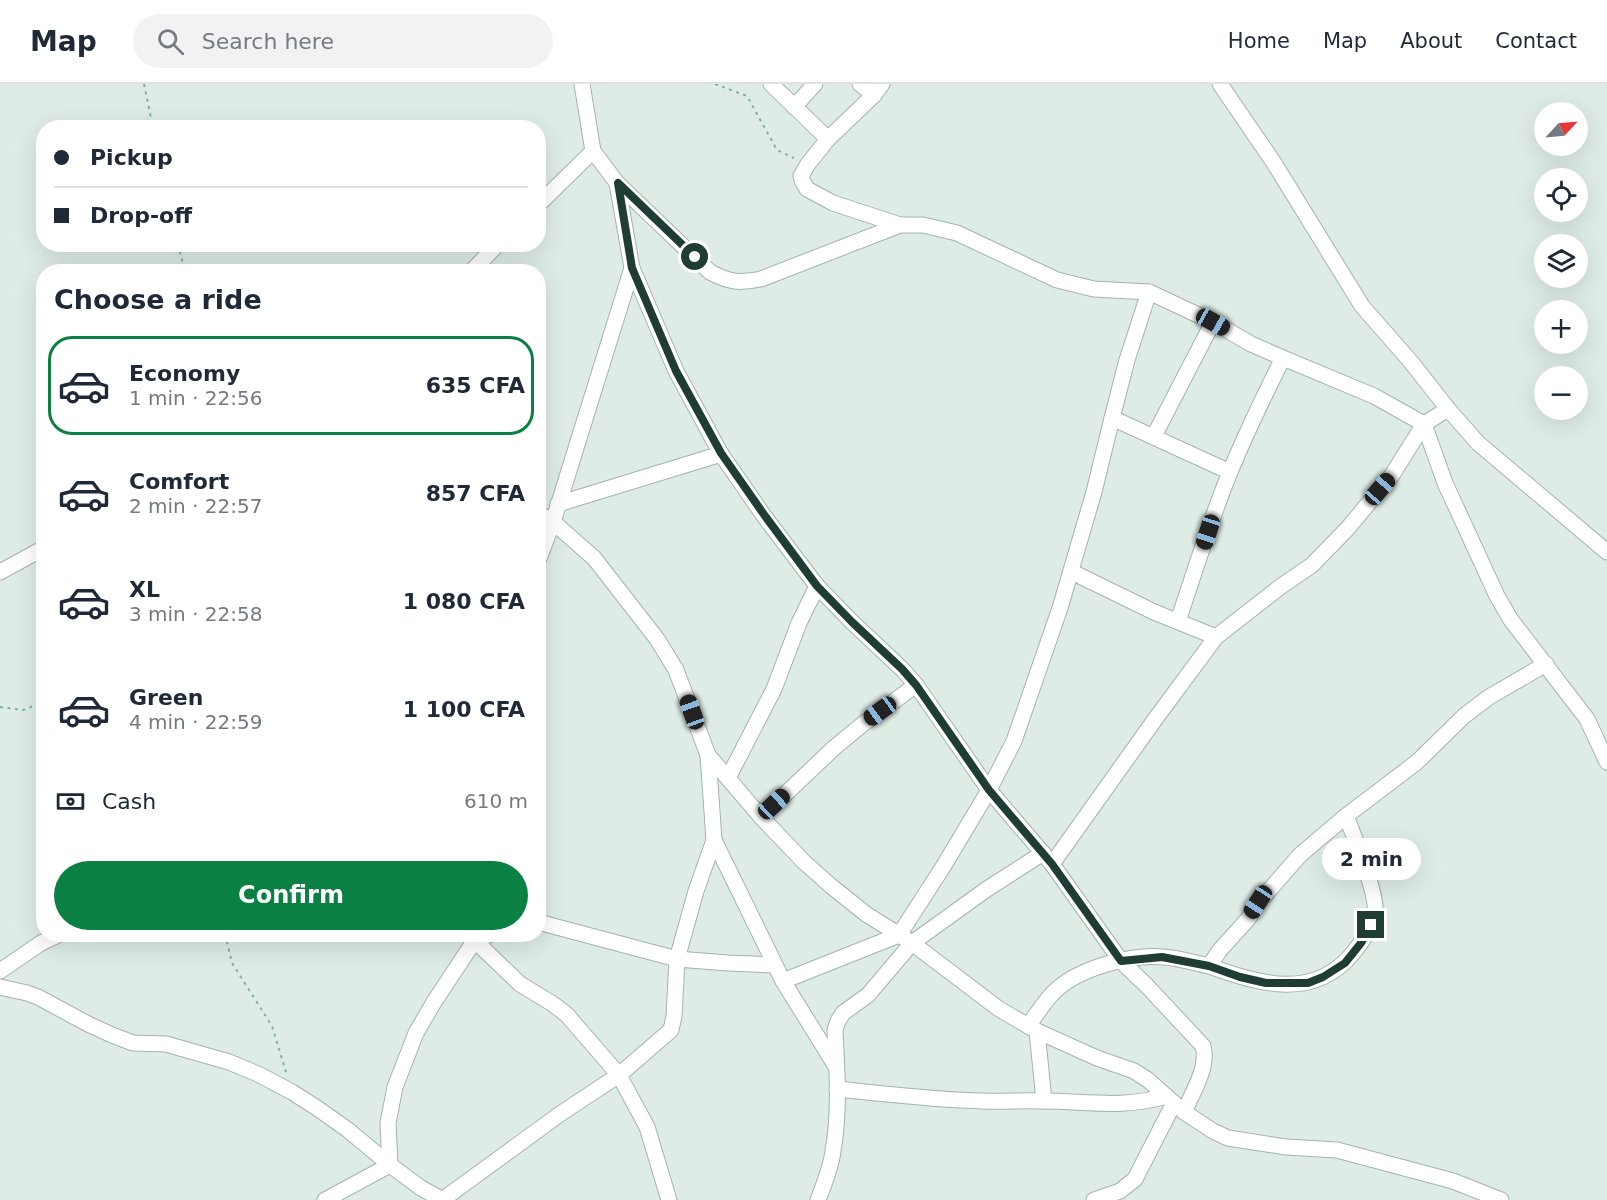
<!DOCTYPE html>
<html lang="en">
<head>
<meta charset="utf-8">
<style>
  body { margin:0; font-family:"DejaVu Sans",sans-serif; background:#f2f2f3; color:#1f2937; height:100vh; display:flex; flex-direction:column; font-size:22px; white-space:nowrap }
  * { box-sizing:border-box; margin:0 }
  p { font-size:20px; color:#747a83 }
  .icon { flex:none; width:33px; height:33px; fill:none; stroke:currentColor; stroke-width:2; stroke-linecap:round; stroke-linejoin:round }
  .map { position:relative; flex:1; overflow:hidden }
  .details { position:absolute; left:36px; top:180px; width:510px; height:678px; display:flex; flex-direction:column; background:#fff; border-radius:24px; box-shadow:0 6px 24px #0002 }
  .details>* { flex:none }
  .hud { position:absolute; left:36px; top:36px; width:510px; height:132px; border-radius:24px; box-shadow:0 6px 24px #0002; display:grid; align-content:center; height:132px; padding:0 18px; background:#fff }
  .needle { width:39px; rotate:64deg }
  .controls { position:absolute; left:1534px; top:18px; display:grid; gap:12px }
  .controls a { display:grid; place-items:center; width:54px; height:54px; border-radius:50%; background:#fff; box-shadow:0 6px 24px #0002; font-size:30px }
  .end { position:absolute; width:27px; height:27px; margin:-14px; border:8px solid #1f3d35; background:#fff; box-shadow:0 0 0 3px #fff }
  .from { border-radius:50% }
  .bubble { position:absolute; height:42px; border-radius:21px; background:#fff; box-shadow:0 6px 24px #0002; font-size:20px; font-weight:600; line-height:42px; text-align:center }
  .car { position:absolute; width:18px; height:36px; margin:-18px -9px; border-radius:8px; box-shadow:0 0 4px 2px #0007; background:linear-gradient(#222 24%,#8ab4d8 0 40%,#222 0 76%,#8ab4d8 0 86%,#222 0) }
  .hud b { display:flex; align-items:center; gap:21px; height:57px; font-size:22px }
  .hud b+b { border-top:2px solid #e0e1e3 }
  .hud i { width:15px; height:15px; background:#1f2937 }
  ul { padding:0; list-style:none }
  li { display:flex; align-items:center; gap:18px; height:99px; margin:0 12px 9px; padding:0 6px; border:3px solid transparent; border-radius:24px }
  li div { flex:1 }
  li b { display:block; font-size:22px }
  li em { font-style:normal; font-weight:600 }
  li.on { border-color:#0b8043 }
  li>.icon { width:54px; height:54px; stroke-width:1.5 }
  h2 { padding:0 18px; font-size:27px; line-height:72px }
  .pay { display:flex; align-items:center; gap:15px; height:66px; padding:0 18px; font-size:22px }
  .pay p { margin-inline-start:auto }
  .primary-button { display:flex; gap:12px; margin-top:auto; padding:12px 18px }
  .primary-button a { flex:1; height:69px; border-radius:36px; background:#0b8043; color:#fff; font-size:24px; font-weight:600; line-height:69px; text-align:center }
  header { display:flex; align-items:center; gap:36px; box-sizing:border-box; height:84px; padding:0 30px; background:#fff; border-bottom:2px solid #e0e1e3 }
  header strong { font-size:28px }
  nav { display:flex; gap:33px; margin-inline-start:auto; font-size:21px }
  .search { width:420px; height:54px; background:#f2f2f3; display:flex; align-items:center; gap:15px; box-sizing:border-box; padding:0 21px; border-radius:33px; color:#747a83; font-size:22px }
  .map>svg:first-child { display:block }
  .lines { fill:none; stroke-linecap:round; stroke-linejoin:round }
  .minor-casing { stroke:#a2b4ad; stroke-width:17 }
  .path { stroke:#7db2a2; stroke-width:2; stroke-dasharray:3 4.5; stroke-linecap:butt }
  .minor { stroke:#fff; stroke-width:15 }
  .route { stroke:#1f3d35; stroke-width:8 }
</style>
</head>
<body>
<header>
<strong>Map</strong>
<div class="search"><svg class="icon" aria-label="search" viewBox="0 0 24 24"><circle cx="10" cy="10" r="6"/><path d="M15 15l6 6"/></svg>Search here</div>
<nav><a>Home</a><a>Map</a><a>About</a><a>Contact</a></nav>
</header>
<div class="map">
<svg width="1607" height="1116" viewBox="0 0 1607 1116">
  <rect width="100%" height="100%" fill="#dfece6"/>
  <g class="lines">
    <g class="minor-casing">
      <g id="minor">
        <path d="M582,0L593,67L617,99L710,188C730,199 740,199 761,195L900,141H923L957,149L1057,196L1094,205L1149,208L1213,238L1251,260L1283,274L1374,312L1424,340L1445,399L1497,512L1511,536L1587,635L1607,678"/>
        <path d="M771,0L828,55"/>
        <path d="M860,0L874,11"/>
        <path d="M882,0L874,11L828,55L808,80L801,92L802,96L807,105L833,119L900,141"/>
        <path d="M1220,0L1274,79L1362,222L1411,278L1448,325L1478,359L1607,468"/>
        <path d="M794,23L815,0"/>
        <path d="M617,99L632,184L676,287L721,370L764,432L817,502L852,538L902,585L916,601L989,706L1052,780L1121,877L1147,902L1203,962C1209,984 1192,1009 1184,1028"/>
        <path d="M538,121L593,67"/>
        <path d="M471,188L498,160"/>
        <path d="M1112,334L1230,388"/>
        <path d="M1154,352L1213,238"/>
        <path d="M558,420L721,370"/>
        <path d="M538,429L553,438L594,474L657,555L676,586L708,671L761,733L804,778L831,802L866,830L912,859L999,925L1037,947L1097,974L1134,987L1148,996L1184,1028L1213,1047L1228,1054L1286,1063L1337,1066L1453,1097L1501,1116"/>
        <path d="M538,477L553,438L632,184"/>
        <path d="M0,488L44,464"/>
        <path d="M1072,488L1154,528L1216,553"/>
        <path d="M1178,537C1195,487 1210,437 1230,388C1246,349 1264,312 1283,274"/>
        <path d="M728,694L774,605L799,539L817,502"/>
        <path d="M761,733L835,663L863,640L916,601"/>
        <path d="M714,756L783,897L899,851L943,783L989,706L1014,657L1060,524L1094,408L1112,334L1127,276L1149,208"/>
        <path d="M1052,780L1156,634L1216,553L1280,503L1312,481L1348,444L1392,391L1424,340L1448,325"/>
        <path d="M538,838L677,875L728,879L774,881"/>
        <path d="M468,850L520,900L553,920L567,931L619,991L647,1043L669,1116"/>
        <path d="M1209,882C1259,900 1314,917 1353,869C1362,858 1372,844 1375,829C1378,811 1354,752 1346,732"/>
        <path d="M0,887L41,859L60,850"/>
        <path d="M783,897L835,981"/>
        <path d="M0,903L27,909L38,913L88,940L112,951L133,959L166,960L229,978L258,990L292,1008L317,1024L348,1046L390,1081L421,1104L443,1116"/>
        <path d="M1028,942C1037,930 1045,916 1056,906C1080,884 1131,870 1164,873C1179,874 1194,879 1209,882L1220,866L1248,835L1259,818L1300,771L1346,732L1417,678L1464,632L1489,613L1546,580"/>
        <path d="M1037,947L1044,1017"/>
        <path d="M837,1005C886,1010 935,1016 983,1017C1003,1018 1023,1016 1043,1017C1085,1017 1124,1025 1166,1012"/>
        <path d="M325,1116L390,1081L388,1039L395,1003L416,949L434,918L475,856L491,850"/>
        <path d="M442,1116L560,1030L619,991L671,946L674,932L677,875L696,807L714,756L708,671"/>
        <path d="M818,1116C824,1100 831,1084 833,1067C840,1028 837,986 835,946L838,937L843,929L868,911L912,859L987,805L1043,769"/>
        <path d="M1094,1116L1120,1107L1135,1095L1174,1019"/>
      </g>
    </g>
    <g class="path">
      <path d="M144,0L153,44"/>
      <path d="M715,0L747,12L777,66L794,74"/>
      <path d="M178,160L185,188"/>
      <path d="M0,623L23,626L44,618"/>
      <path d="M225,850L232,879L272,942L286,988"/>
    </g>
    <use href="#minor" class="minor"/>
  </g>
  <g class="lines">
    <path class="route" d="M695,173L618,99L632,184L676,287L721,369L765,432L817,502L852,538L902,585L916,601L989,706L1052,780L1121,877L1162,873L1209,882L1240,893L1266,899H1308L1323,893L1345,879L1361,859L1371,841"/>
  </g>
</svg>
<div class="controls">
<a><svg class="needle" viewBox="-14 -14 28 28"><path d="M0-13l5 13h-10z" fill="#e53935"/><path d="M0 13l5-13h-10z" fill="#747a83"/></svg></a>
<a><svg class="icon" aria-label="locate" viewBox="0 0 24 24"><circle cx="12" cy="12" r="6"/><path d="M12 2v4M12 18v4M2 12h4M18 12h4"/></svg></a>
<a><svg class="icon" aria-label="layers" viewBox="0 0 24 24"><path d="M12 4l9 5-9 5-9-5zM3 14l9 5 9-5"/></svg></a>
<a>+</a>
<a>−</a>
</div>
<i class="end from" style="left:695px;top:173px"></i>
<i class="end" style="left:1371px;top:841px"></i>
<div class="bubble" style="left:1322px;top:754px;width:99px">2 min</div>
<i class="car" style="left:1213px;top:238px;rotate:119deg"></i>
<i class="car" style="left:1380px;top:405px;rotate:41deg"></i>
<i class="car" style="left:1208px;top:448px;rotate:198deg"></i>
<i class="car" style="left:880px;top:627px;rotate:234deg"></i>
<i class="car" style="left:692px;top:628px;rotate:340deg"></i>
<i class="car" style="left:774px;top:720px;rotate:47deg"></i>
<i class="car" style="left:1258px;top:818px;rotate:213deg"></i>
<div class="hud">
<b><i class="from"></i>Pickup</b>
<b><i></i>Drop-off</b>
</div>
<section class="details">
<h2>Choose a ride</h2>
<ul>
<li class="on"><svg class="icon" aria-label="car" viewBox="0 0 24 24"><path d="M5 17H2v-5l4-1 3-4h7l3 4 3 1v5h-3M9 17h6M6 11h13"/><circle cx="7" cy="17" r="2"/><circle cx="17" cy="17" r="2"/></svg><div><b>Economy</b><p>1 min · 22:56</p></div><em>635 CFA</em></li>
<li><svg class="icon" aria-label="car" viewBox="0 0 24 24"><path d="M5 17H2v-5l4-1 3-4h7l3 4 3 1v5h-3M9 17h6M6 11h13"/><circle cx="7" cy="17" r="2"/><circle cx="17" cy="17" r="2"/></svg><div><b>Comfort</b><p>2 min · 22:57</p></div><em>857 CFA</em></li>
<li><svg class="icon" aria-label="car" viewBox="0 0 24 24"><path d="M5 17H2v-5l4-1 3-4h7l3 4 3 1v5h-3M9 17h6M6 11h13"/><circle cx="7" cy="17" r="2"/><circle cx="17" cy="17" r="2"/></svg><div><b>XL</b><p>3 min · 22:58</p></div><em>1 080 CFA</em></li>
<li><svg class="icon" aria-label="car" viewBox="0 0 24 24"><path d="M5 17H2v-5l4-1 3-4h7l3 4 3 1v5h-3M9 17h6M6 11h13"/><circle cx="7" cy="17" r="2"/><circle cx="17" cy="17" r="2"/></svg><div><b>Green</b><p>4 min · 22:59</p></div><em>1 100 CFA</em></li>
</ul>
<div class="pay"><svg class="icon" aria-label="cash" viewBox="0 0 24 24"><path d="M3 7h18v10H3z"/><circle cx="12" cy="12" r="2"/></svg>Cash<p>610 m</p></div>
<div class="primary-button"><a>Confirm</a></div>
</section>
</div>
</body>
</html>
